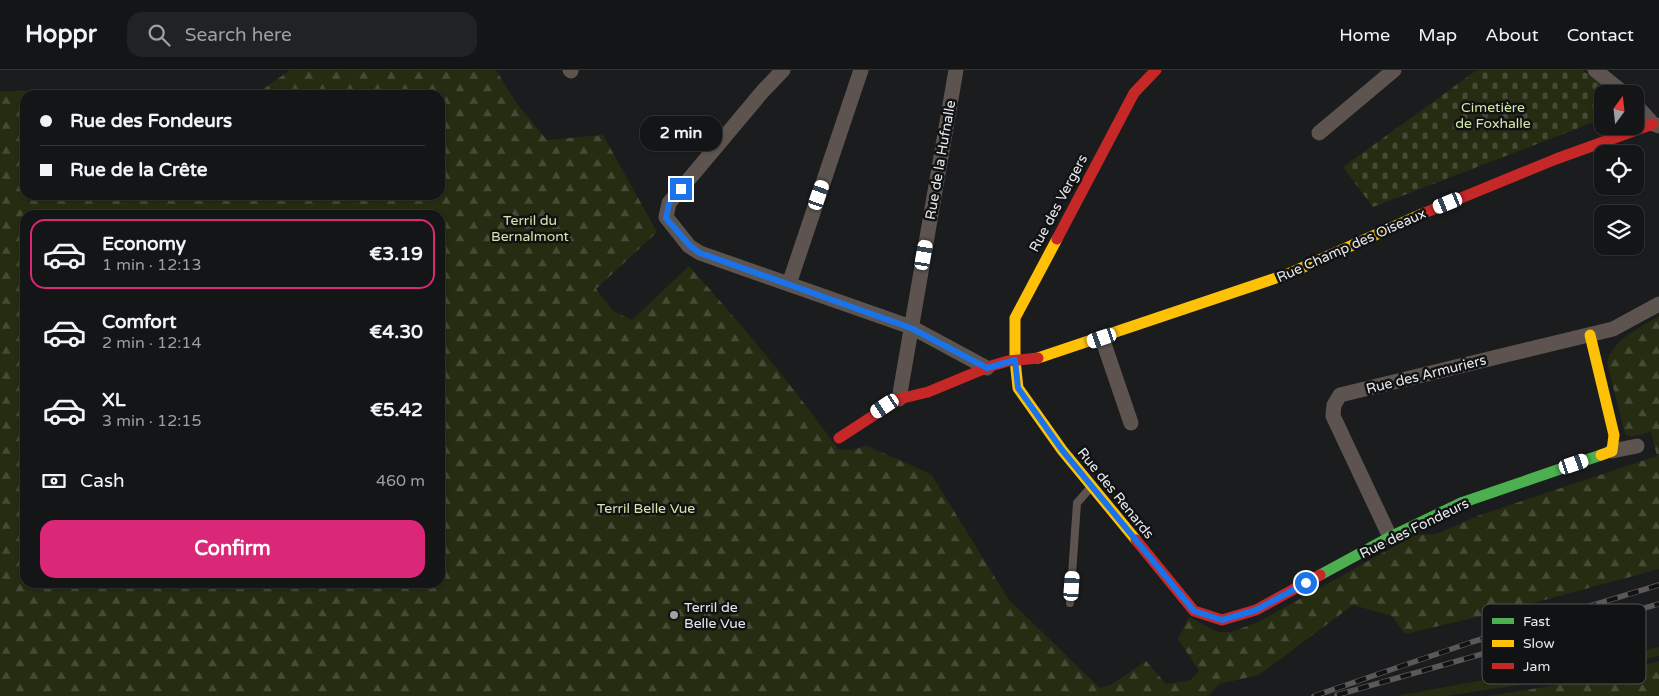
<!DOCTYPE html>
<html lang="en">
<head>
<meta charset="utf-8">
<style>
  body { margin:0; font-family:"Varela Round",sans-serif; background:#212223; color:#f1f3f6; height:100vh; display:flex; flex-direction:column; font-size:19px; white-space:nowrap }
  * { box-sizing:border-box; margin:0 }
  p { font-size:16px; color:#9d9fa1 }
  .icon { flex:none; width:28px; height:28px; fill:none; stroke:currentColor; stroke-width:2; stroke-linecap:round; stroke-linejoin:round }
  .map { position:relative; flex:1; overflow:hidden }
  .details { position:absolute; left:20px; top:140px; width:425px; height:378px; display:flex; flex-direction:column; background:#141516; border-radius:15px; box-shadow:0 1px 4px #0004,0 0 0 1px #333435 }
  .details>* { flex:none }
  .hud { position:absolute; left:20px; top:20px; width:425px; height:110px; border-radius:15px; box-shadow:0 1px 4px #0004,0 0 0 1px #333435; display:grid; align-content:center; height:110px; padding:0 20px; background:#141516 }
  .needle { width:32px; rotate:15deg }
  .fabs { position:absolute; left:1594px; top:15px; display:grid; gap:10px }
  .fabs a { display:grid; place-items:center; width:50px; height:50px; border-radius:10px; background:#141516; box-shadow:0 1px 4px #0004,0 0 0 1px #333435; font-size:25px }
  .end { position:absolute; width:22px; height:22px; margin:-11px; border:6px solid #1a73e8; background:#fff; box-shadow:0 0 0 2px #fff }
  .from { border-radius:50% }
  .bubble { position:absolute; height:35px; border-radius:15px; background:#141516; box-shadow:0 1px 4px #0004,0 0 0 1px #333435; font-size:16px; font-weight:700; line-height:35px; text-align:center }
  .car { position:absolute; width:15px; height:30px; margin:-15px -8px; border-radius:6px; box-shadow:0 0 4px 1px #0007; background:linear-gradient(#fff 24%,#345 0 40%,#fff 0 76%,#345 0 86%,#fff 0) }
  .hud b { display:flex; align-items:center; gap:18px; height:48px; font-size:19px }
  .hud b+b { border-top:1px solid #333435 }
  .hud i { width:12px; height:12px; background:#f1f3f6 }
  ul { padding:9px 0 0; list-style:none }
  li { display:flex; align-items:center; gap:15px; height:70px; margin:0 10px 8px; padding:0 10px; border:2px solid transparent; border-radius:15px }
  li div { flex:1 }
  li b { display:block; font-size:19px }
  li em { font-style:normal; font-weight:700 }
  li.active { border-color:#db2777 }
  li>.icon { width:45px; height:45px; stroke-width:1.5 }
  .pay { display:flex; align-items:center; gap:12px; height:55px; padding:0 20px; font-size:19px }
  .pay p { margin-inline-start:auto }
  .primary-button { display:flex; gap:10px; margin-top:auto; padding:10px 20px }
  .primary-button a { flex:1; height:58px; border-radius:15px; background:#db2777; color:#fff; font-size:20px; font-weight:700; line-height:58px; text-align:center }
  header { display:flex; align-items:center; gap:30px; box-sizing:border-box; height:70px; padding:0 25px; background:#141516; border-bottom:1px solid #333435 }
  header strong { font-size:24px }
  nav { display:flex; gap:28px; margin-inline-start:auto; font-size:18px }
  .search { width:350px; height:45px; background:#212223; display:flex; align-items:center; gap:12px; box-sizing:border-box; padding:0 18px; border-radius:15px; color:#9d9fa1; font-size:19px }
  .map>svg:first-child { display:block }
  .green { fill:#252c12 }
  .forest { fill:url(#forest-firs); fill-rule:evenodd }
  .cemetery { fill:url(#cemetery-stones) }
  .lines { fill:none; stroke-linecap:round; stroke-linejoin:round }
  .lane { stroke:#5d544f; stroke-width:8 }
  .street { stroke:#5d544f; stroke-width:15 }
  .fast { stroke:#4caf50; stroke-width:11 }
  .slow { stroke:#ffc107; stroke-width:11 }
  .jam { stroke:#c62828; stroke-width:11 }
  .rail-casing { stroke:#5c5857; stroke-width:5.5 }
  .rail { stroke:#111214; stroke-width:4; stroke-dasharray:11; stroke-linecap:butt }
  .route { stroke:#1a73e8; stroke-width:6 }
  .poi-dot { fill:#a0a1a2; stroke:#111214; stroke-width:2 }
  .labels { text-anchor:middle; stroke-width:5; stroke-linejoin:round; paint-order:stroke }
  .park-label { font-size:14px; fill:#d2e7a8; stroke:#111214 }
  .street-label { font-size:14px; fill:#e7e8ea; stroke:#111214 }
  .poi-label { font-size:14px; fill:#e7e8ea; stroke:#111214; text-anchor:start }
  .key { fill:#111214; stroke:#515254; stroke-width:1 }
  .key-label { font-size:14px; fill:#e7e8ea }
</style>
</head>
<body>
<header>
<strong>Hoppr</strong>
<div class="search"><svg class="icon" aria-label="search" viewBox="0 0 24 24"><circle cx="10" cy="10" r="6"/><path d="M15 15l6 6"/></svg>Search here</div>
<nav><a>Home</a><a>Map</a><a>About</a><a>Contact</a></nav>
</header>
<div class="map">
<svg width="1659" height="626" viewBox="0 0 1659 626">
  <defs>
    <pattern id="forest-firs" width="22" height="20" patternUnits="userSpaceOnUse" patternTransform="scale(1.25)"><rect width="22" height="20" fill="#252c12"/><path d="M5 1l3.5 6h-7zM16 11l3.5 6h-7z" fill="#454b35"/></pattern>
    <pattern id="cemetery-stones" width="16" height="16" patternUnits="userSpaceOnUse" patternTransform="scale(1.25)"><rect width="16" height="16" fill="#252c12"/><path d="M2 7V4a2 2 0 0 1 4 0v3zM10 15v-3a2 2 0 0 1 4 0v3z" fill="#454b35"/></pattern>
  </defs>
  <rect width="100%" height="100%" fill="#1b1c1d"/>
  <path class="green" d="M1659,577V586L1580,606L1446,626H1396L1483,610L1576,597Z"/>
  <g class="forest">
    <path d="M290,0H496L517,34L547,70L603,65L657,162L596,219L613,241L632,250L689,196C742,255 792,315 838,379C848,380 856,381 865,375L931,404L1009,530L1100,618L1111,615L1146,591L1166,614L1191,610L1199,601L1178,569L1189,547L1218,562H1232L1260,551L1415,465L1436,464L1480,445L1657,386L1651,362L1631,367L1625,364L1607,293C1612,269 1640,258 1659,246V499L1511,539L1405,564L1392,546L1353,535L1259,605L1219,614L1208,626H0V21L258,23ZM25,25H440V125H25ZM25,145H440V512H25Z"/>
    <path d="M1659,591V626H1487L1577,612Z"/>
  </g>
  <path class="cemetery" d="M1477,0H1582L1616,24H1602V49L1373,137L1343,97Z"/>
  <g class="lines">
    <path class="lane" d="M1070,533L1077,433L1091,417"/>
    <g class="street">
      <path d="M570,0L571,1"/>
      <path d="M783,0L763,21L669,133L666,147L689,176L700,183L911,257L987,298"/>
      <path d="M1595,0L1625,24"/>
      <path d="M1635,34L1653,54L1659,56"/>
      <path d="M1319,63L1394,0"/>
      <path d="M789,214L861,0"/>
      <path d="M1102,268L1131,353"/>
      <path d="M899,329L956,0"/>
      <path d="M1612,381L1637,376"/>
      <path d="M1390,467L1333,346L1334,335L1340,325L1613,259L1659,234"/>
    </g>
    <path class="fast" d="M1320,505L1390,467L1461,433L1601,385"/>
    <g class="slow">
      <path d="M1057,169L1015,248V290L1018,318L1062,380L1136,470"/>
      <path d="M1590,265L1614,365L1612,381L1601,385"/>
      <path d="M1038,288L1288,204L1422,144"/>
    </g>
    <g class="jam">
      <path d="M1422,144L1556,89L1653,54"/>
      <path d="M1057,169L1134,23L1156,0"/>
      <path d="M839,368L899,329L928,322L991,296L1008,291L1038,288"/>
      <path d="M1136,470L1194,541L1222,550L1256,540L1320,505"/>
    </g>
    <g class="rail-casing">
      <g id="rail">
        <path d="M1337,625L1659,534"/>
        <path d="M1314,626L1472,572L1659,515"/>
      </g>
    </g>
    <use href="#rail" class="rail"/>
  </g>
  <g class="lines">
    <path class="route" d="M681,119L669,133L666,148L690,176L700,183L911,258L987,298L1015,290L1018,318L1062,380L1194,541L1222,550L1256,540L1306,513"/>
  </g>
  <circle class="poi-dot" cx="674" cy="545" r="5"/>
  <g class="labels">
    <g class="park-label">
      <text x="1493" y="42">Cimetière<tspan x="1493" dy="16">de Foxhalle</tspan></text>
      <text x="530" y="155">Terril du<tspan x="530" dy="16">Bernalmont</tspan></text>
      <text x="646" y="443">Terril Belle Vue</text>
    </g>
    <g class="street-label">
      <text transform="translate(940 90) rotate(-80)" y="5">Rue de la Hufnalle</text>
      <text transform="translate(1058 133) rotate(-62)" y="5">Rue des Vergers</text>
      <text transform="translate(1351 175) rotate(-24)" y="5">Rue Champ des Oiseaux</text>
      <text transform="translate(1426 304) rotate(-14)" y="5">Rue des Armuriers</text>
      <text transform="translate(1116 423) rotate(51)" y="5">Rue des Renards</text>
      <text transform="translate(1414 458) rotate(-26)" y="5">Rue des Fondeurs</text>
    </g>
    <g class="poi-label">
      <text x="684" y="542">Terril de<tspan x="684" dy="16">Belle Vue</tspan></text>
    </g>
  </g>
  <rect x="1482" y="534" width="164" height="80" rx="8" class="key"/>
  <rect x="1492" y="548" width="22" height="6" fill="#4caf50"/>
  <rect x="1492" y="570" width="22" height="7" fill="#ffc107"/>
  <rect x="1492" y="593" width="22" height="6" fill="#c62828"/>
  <g class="key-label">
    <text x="1523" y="556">Fast</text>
    <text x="1523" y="578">Slow</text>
    <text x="1523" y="601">Jam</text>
  </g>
</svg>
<div class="fabs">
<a><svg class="needle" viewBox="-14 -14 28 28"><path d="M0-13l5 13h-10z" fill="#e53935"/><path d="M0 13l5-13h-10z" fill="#9d9fa1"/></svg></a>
<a><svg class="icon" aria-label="locate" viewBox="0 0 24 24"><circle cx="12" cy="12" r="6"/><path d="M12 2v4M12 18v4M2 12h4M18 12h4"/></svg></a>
<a><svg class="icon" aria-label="layers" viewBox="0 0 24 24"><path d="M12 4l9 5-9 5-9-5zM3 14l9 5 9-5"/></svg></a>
</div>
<i class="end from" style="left:1306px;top:513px"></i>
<i class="end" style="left:681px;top:119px"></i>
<div class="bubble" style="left:640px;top:46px;width:82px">2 min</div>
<i class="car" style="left:819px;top:125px;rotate:19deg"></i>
<i class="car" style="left:1448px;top:133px;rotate:248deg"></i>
<i class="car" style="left:924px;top:185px;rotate:10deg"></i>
<i class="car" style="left:1102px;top:268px;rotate:251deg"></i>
<i class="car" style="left:885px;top:336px;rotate:236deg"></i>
<i class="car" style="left:1574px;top:394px;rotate:71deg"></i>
<i class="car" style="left:1072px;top:516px;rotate:4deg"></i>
<div class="hud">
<b><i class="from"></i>Rue des Fondeurs</b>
<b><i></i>Rue de la Crête</b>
</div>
<section class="details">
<ul>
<li class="active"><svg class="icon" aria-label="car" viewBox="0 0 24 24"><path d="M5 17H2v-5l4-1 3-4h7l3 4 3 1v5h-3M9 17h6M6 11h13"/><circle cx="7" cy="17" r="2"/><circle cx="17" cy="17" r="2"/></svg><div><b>Economy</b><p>1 min · 12:13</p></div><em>€3.19</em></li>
<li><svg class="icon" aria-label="car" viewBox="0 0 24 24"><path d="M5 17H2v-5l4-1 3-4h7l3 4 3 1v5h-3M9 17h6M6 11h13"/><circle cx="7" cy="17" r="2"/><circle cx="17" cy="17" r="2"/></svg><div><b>Comfort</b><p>2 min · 12:14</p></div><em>€4.30</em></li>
<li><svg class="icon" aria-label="car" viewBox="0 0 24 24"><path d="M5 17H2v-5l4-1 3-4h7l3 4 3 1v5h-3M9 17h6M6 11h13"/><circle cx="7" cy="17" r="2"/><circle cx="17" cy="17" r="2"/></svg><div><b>XL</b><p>3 min · 12:15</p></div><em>€5.42</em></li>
</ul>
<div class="pay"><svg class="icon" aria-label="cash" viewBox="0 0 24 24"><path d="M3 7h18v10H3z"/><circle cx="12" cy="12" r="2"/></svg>Cash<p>460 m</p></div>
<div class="primary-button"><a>Confirm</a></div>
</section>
</div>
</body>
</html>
